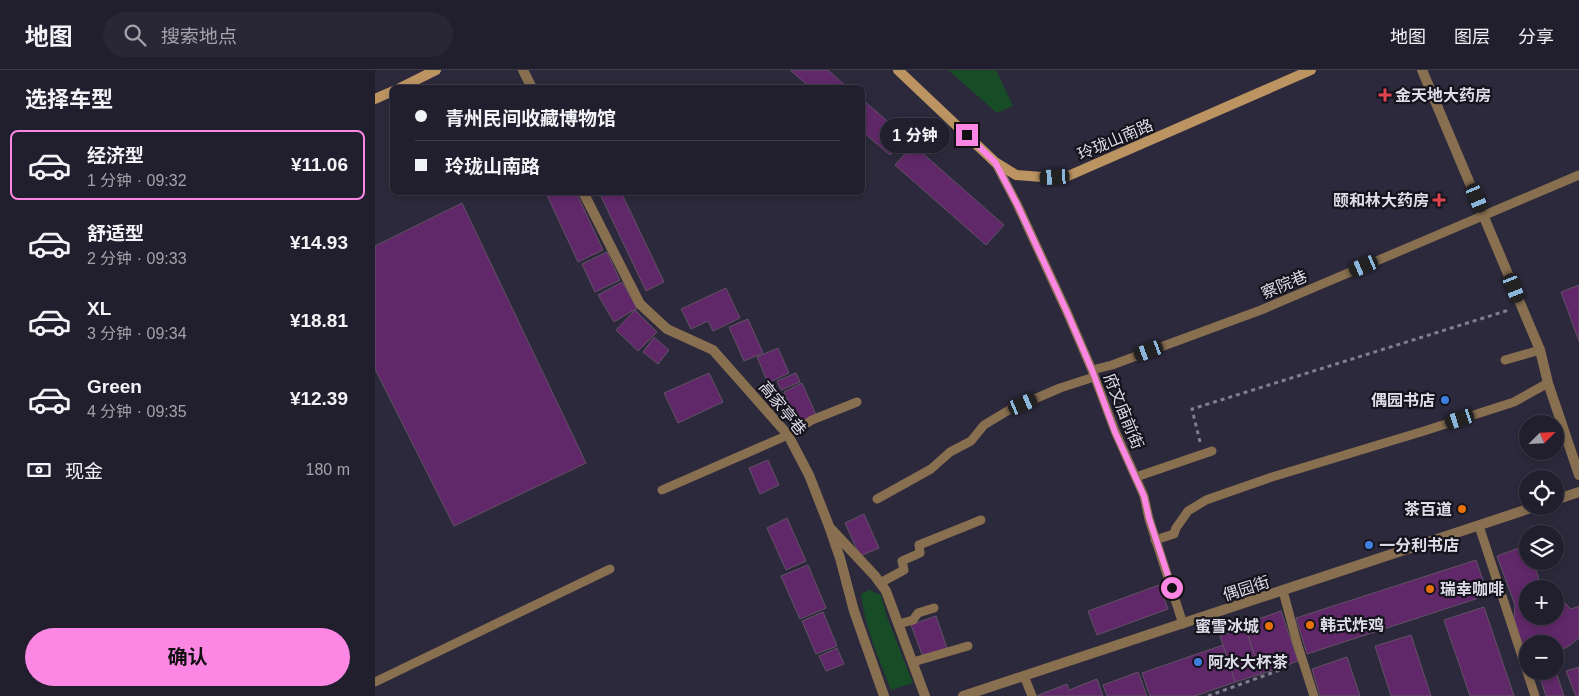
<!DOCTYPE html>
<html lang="zh">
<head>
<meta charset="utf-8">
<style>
  body { margin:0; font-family:Arial,"Noto Sans SC",sans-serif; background:#292735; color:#f1f3f6; height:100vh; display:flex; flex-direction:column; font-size:19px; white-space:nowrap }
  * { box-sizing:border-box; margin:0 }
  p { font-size:16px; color:#a2a2aa }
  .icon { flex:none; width:28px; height:28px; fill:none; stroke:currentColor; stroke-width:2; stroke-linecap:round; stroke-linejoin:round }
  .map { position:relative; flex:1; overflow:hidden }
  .details { display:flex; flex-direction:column; background:#211f2d; width:375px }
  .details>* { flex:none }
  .hud { position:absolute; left:15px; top:15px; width:475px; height:110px; border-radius:8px; box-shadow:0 2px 8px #0003,0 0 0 1px #3e3d49; display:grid; align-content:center; height:110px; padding:0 25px; background:#211f2d }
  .needle { width:32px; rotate:66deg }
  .tools { position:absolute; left:1144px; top:345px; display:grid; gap:10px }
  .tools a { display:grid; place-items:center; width:45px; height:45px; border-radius:50%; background:#211f2d; box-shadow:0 2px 8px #0003,0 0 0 1px #3e3d49; font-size:25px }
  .end { position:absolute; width:22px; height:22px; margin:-11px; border:6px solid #fc86e4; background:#111; box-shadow:0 0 0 2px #111 }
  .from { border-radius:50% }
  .bubble { position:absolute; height:35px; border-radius:18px; background:#211f2d; box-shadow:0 2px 8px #0003,0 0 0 1px #3e3d49; font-size:16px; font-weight:700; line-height:35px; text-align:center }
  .car { position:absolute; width:15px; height:30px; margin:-15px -8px; border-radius:6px; box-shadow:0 0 4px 1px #0007; background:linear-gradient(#222 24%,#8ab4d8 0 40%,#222 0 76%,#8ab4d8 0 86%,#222 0) }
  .hud b { display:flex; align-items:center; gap:18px; height:48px; font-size:19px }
  .hud b+b { border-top:1px solid #3e3d49 }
  .hud i { width:12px; height:12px; background:#f1f3f6 }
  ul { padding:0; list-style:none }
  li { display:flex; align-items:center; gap:15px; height:70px; margin:0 10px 8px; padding:0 15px; border:2px solid transparent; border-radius:8px }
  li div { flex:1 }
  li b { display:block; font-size:19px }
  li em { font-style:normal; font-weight:700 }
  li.on { border-color:#fc86e4 }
  li>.icon { width:45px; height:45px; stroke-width:1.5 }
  h2 { padding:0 25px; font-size:22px; line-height:60px }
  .pay { display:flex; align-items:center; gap:12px; height:55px; padding:0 25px; font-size:19px }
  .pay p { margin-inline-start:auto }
  .action { display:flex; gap:10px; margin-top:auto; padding:10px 25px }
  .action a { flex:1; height:58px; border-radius:30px; background:#fc86e4; color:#111; font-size:20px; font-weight:700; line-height:58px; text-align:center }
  header { display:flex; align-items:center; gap:30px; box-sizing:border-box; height:70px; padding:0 25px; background:#211f2d; border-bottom:1px solid #3e3d49 }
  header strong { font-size:24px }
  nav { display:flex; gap:28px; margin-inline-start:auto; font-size:18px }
  .search { width:350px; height:45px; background:#292735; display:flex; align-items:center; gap:12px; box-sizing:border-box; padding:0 18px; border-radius:28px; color:#a2a2aa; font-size:19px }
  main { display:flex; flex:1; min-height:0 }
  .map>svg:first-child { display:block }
  .green { fill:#174c27 }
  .building { fill:#602869; stroke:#625264 }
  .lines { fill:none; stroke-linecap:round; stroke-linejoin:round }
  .path { stroke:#817f8e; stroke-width:3; stroke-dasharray:4 4; stroke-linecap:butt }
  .lane { stroke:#886f50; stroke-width:9 }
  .street { stroke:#886f50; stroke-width:10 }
  .secondary { stroke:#bc9461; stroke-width:10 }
  .route { stroke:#fc86e4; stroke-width:6 }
  .health-dot { fill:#e0444e; stroke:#15131c; stroke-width:2 }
  .shop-dot { fill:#3f7fe0; stroke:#15131c; stroke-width:2 }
  .food-dot { fill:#e8710a; stroke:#15131c; stroke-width:2 }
  .labels { text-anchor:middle; stroke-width:4.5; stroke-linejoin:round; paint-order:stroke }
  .poi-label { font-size:16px; font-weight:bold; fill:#dddce8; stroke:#15131c; text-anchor:start }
  .street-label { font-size:16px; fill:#dddce8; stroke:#15131c }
</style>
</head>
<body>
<header>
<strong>地图</strong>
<div class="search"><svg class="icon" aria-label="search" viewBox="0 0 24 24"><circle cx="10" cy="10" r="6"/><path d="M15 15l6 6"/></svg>搜索地点</div>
<nav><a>地图</a><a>图层</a><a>分享</a></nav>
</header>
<main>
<section class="details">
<h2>选择车型</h2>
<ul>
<li class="on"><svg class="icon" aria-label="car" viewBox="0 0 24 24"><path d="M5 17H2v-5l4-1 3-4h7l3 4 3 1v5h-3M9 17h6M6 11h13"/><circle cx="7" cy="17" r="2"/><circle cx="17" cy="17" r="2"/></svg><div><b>经济型</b><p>1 分钟 · 09:32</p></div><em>¥11.06</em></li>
<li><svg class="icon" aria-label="car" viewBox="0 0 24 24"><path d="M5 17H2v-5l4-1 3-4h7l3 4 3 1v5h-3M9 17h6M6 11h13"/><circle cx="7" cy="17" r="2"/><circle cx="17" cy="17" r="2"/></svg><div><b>舒适型</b><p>2 分钟 · 09:33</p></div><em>¥14.93</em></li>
<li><svg class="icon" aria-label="car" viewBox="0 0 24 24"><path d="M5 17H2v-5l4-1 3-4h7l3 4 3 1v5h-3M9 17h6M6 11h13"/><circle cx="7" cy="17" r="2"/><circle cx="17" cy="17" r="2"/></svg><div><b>XL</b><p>3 分钟 · 09:34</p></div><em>¥18.81</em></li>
<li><svg class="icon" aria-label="car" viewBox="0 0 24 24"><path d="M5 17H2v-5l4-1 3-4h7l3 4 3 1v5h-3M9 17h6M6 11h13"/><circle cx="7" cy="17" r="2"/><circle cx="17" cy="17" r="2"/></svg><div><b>Green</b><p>4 分钟 · 09:35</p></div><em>¥12.39</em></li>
</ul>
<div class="pay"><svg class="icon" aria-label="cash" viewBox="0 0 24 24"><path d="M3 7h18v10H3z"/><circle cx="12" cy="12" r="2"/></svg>现金<p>180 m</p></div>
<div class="action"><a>确认</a></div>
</section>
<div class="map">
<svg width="1204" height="626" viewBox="0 0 1204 626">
  <rect width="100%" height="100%" fill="#2c293c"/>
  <g class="green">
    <path d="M573,0H621L638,36L622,43Z"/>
    <path d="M494,520L506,525L512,547L538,613L516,620C504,589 490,558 486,524Z"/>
  </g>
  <g class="building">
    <path d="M415,0H453L473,18H436Z"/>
    <path d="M488,30L531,67L515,85L488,62Z"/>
    <path d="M538,75L629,155L611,175L520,95Z"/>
    <path d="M201,122L228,180L203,192L171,123Z"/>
    <path d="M224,122H246L289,212L271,221Z"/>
    <path d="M87,133L211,393L79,456L0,299V176Z"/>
    <path d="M232,182L245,210L220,222L207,194Z"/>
    <path d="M247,212L262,238L239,252L223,225Z"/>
    <path d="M1204,215V271L1186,222Z"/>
    <path d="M351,218L365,248L338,261L333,251L316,259L306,239Z"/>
    <path d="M260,240L282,262L263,281L241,260Z"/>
    <path d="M373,249L388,283L369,291L354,257Z"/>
    <path d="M279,267L294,280L283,294L268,282Z"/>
    <path d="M403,278L414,303L393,313L382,287Z"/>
    <path d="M334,303L348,332L303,353L289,323Z"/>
    <path d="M421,303L425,312L406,320L402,311Z"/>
    <path d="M427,313L442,347L424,355L409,322Z"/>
    <path d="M393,390L404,415L385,424L374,398Z"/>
    <path d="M489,444L504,478L485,486L470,453Z"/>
    <path d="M412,448L431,491L411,500L392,458Z"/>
    <path d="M1152,475V491H1158L1167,519H1152V546H1180V525L1184,527L1196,539L1204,536V568L1194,576L1182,582H1180V574H1152V578L1147,575L1142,562L1139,548L1140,535L1122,486Z"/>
    <path d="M1101,490L1113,525L932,584L921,548Z"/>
    <path d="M433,495L451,538L425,549L406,506Z"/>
    <path d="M784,515L793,539L722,565L713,541Z"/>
    <path d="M1109,537L1139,626H1095L1069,550Z"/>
    <path d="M906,541L923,591L886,604L869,554Z"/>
    <path d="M448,542L462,576L441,584L427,551Z"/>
    <path d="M561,546L572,578L548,587L536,555Z"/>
    <path d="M870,557L886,604L860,612L845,566Z"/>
    <path d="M1036,565L1056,626H1016L1000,576Z"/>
    <path d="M848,575L860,612L820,626H775L767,603Z"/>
    <path d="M462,578L469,594L451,601L444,586Z"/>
    <path d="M972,587L985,626H945L937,599Z"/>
    <path d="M1204,597V626H1201L1191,601Z"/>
    <path d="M1180,599L1189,626H1171L1163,601H1180Z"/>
    <path d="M763,602L772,626H732L728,615Z"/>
    <path d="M722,609L728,626H661L692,614L694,620Z"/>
  </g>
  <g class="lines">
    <g class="path">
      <path d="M825,372L817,339L1134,240"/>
      <path d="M833,626L916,596"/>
    </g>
    <g class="lane">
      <path d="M620,92L642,134L692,242L717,300L740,361L769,426L774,449L808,554"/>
      <path d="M1130,290L1165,280"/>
      <path d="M717,300L737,295L886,240L1204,105"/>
      <path d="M761,407L837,381"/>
      <path d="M287,420L413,365L437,350L482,332"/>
      <path d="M502,429L556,399L575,382L596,371L609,355L634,340L685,318L719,307"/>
      <path d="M1104,456L1160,626"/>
      <path d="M780,470L799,464L801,458L813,441L831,430L897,407L1049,361L1139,332L1173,313"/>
      <path d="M505,513L529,500L527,491L545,483L544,475L606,450"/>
      <path d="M908,521L922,573L939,626"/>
      <path d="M524,554L538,550L543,543L559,538"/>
      <path d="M538,592L593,576"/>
      <path d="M649,606L657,626"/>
      <path d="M0,612L235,499"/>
    </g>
    <g class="street">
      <path d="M148,0L157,18"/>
      <path d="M1047,0L1165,280L1173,313L1204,405"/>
      <path d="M208,122L265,234L292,259L338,280L413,365L434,405L454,456L465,488L479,541L509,626"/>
      <path d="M1180,430L1204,422"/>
      <path d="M456,459L500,506L511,521L550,626"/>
      <path d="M588,626L1162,436"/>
    </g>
    <g class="secondary">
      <path d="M523,0L620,92L641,105L667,107L693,106L936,0"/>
      <path d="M25,18L61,0"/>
      <path d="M0,29L18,21"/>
    </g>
  </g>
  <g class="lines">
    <path class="route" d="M592,65L620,92L642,134L692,242L717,300L740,362L769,426L774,448L797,518"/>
  </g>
  <g class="health-dot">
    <path d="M1007.5 17.5h5v5h5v5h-5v5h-5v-5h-5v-5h5z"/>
    <path d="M1061.5 122.5h5v5h5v5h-5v5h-5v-5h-5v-5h5z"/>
  </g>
  <g class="shop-dot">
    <circle cx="1070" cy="330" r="5"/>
    <circle cx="994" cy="475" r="5"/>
    <circle cx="823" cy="592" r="5"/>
  </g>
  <g class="food-dot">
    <circle cx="1087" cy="439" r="5"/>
    <circle cx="1055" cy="519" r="5"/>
    <circle cx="935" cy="555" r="5"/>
    <circle cx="894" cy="556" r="5"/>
  </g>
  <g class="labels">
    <g class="poi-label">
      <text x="1020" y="31">金天地大药房</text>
      <text x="1054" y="136" text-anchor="end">颐和林大药房</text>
      <text x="1060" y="336" text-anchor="end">偶园书店</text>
      <text x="1077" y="445" text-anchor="end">茶百道</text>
      <text x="1004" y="481">一分利书店</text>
      <text x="1065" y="525">瑞幸咖啡</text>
      <text x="945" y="561">韩式炸鸡</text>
      <text x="884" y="562" text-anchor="end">蜜雪冰城</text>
      <text x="833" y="598">阿水大杯茶</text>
    </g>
    <g class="street-label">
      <text transform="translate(740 69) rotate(-23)" y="6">玲珑山南路</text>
      <text transform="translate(909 214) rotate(-23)" y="6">察院巷</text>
      <text transform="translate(408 338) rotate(51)" y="6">高家亭巷</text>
      <text transform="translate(749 341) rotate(68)" y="6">府文庙前街</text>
      <text transform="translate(871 518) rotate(-18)" y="6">偶园街</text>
    </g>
  </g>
</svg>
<div class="tools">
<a><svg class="needle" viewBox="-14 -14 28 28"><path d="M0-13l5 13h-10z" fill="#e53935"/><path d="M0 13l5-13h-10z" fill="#a2a2aa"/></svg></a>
<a><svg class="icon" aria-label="locate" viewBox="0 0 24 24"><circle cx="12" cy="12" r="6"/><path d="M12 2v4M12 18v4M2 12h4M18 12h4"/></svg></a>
<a><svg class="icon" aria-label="layers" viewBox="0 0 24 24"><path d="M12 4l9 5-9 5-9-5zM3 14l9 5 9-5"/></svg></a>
<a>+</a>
<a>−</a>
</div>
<i class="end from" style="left:797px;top:518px"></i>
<i class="end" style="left:592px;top:65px"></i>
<div class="bubble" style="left:505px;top:48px;width:70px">1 分钟</div>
<i class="car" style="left:680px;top:107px;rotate:267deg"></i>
<i class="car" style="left:1102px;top:128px;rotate:157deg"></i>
<i class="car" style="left:989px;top:196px;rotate:247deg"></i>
<i class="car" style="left:1139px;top:218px;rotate:158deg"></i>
<i class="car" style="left:774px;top:281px;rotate:249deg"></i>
<i class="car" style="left:648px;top:334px;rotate:67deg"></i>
<i class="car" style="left:1085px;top:349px;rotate:252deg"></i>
<div class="hud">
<b><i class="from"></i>青州民间收藏博物馆</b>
<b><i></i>玲珑山南路</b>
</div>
</div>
</main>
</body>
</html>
